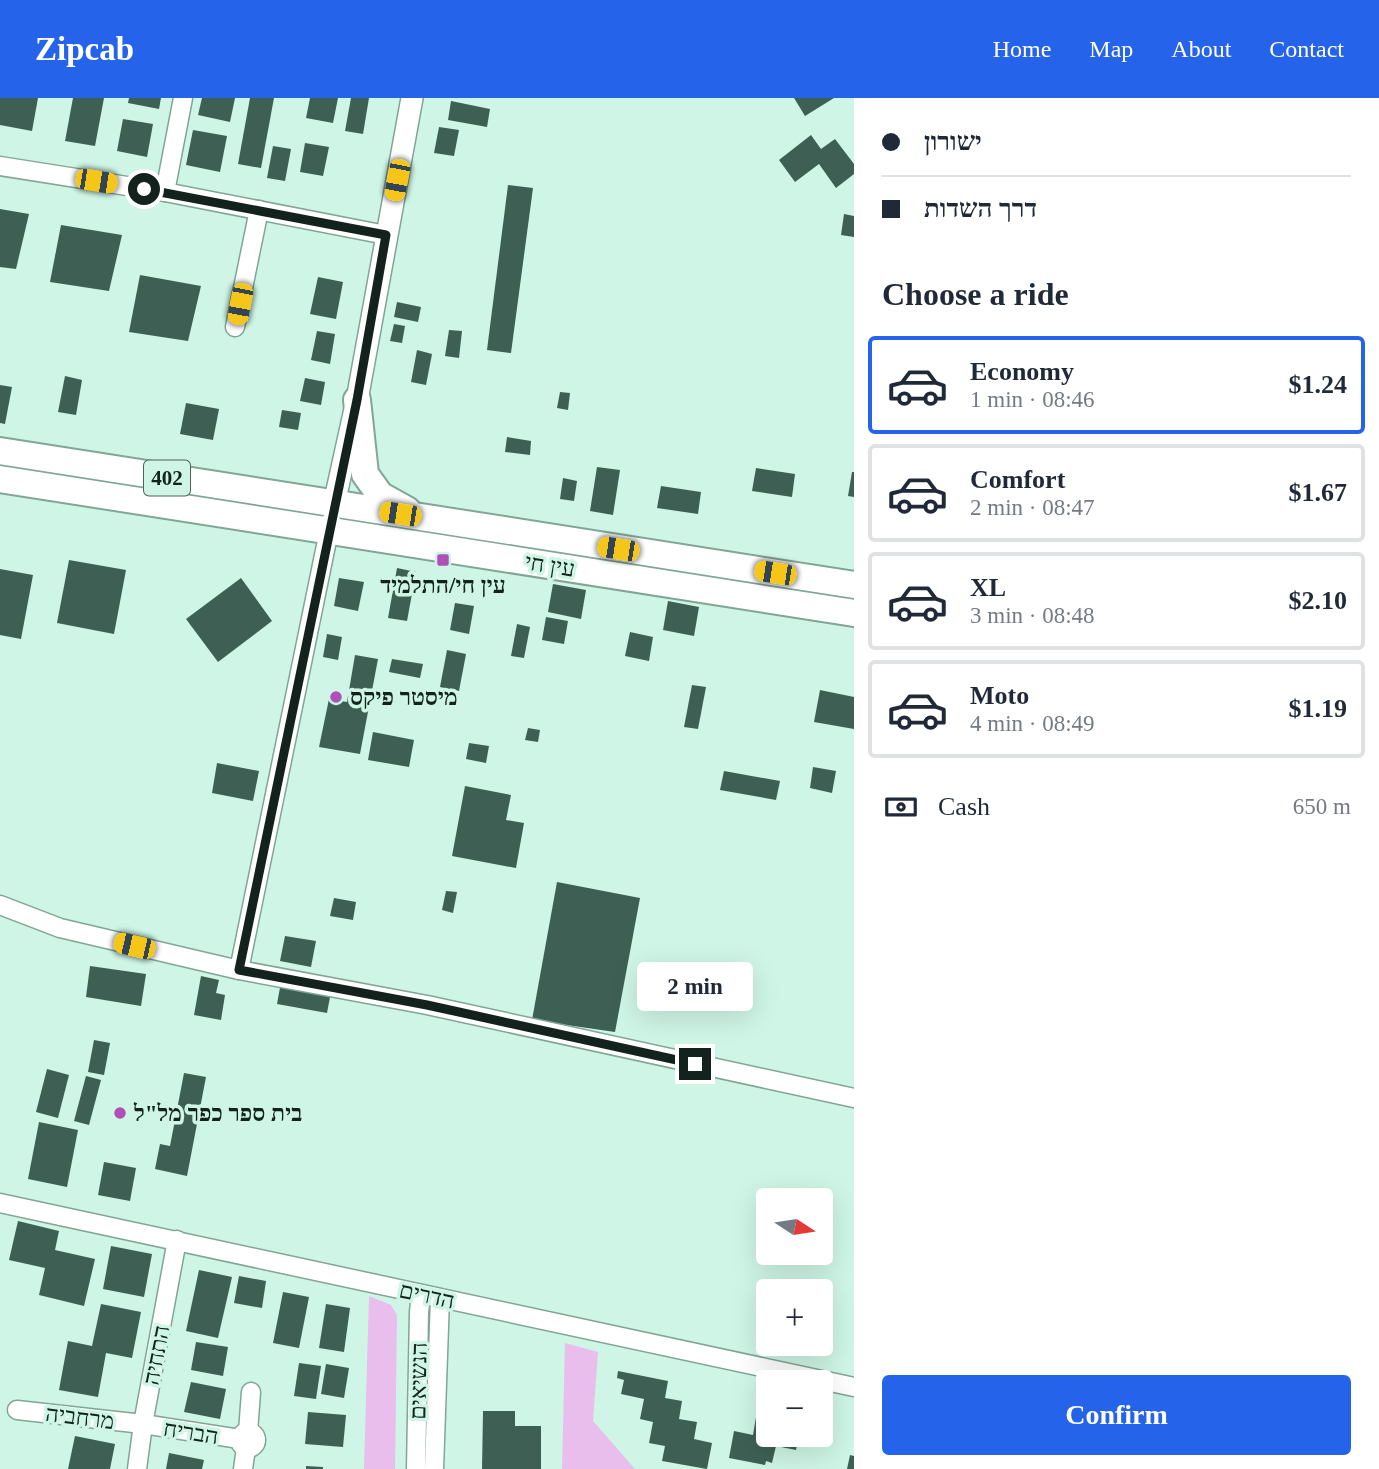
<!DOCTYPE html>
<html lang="en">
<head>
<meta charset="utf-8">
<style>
  body { margin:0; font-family:"Times New Roman",Heebo,serif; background:#f2f2f3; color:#1f2937; height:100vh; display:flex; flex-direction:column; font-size:26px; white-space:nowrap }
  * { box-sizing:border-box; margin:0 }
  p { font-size:23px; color:#747a83 }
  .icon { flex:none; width:38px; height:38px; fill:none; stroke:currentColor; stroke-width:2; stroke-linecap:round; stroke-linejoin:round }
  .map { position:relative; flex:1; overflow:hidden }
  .side { display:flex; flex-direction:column; background:#fff; width:525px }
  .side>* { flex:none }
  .guide { display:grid; align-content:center; height:154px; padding:0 28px; background:#fff }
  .needle { width:46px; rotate:102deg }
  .fabs { position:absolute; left:756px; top:1090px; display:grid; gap:14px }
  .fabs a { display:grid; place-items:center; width:77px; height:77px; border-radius:7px; background:#fff; box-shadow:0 7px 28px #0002; font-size:35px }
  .end { position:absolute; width:32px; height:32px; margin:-16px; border:9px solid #14221d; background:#fff; box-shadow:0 0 0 4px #fff }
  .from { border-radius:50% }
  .bubble { position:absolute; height:49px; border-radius:7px; background:#fff; box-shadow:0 7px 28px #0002; font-size:23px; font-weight:800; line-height:49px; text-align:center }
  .car { position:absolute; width:21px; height:42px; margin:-21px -10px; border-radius:9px; box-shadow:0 0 5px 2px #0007; background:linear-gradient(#f5c518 24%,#345 0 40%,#f5c518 0 76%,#345 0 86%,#f5c518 0) }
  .guide b { display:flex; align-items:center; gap:24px; height:66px; font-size:26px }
  .guide b+b { border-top:2px solid #e0e1e3 }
  .guide i { width:18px; height:18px; background:#1f2937 }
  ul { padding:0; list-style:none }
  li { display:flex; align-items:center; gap:21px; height:98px; margin:0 14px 10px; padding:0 14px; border:4px solid #e0e1e3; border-radius:7px }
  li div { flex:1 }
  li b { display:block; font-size:26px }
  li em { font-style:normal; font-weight:800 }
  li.active { border-color:#2563eb }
  li>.icon { width:63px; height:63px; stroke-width:1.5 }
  h2 { padding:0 28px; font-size:32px; line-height:84px }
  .pay { display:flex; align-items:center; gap:18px; height:77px; padding:0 28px; font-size:26px }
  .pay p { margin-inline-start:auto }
  .action { display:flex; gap:14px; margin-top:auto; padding:14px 28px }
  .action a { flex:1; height:80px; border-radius:7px; background:#2563eb; color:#fff; font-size:28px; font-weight:800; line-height:80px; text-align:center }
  header { display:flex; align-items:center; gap:42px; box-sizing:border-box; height:98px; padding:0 35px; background:#2563eb; color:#fff }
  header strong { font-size:33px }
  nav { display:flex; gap:38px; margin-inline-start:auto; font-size:24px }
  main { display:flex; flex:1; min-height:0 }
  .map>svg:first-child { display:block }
  .green { fill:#e9bdec }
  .building { fill:#3e6054 }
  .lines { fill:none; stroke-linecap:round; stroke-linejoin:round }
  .minor-casing { stroke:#81a597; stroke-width:21 }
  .tertiary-casing { stroke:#81a597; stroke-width:24 }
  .primary-casing { stroke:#81a597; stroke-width:30 }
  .minor { stroke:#fff; stroke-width:18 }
  .tertiary { stroke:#fff; stroke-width:21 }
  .primary { stroke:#fff; stroke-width:26 }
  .route { stroke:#14221d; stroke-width:9 }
  .poi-dot { fill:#af4fb7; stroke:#cef5e6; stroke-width:2.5 }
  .labels { text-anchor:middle; stroke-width:7; stroke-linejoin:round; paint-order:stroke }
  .shield { fill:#cef5e6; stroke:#4c6159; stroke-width:2 }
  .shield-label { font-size:21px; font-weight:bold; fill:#14221d }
  .street-label { font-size:23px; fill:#14221d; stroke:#cef5e6 }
  .poi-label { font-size:23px; font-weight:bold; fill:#14221d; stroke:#cef5e6; text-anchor:start }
</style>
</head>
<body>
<header>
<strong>Zipcab</strong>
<nav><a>Home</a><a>Map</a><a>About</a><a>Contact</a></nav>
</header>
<main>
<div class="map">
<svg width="854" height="1371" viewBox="0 0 854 1371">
  <rect width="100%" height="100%" fill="#cef5e6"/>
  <g class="green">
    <path d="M369,1198L391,1207L397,1217L395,1371H364Z"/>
    <path d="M565,1245L598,1254L593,1323L635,1371H562Z"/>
  </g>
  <g class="building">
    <path d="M0,0H38L32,33L0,27Z"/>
    <path d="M73,0H104L95,48L65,43Z"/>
    <path d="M129,0H161L159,11L128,5Z"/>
    <path d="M202,0H235L230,24L198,17Z"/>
    <path d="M250,0H274L261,70L238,66Z"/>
    <path d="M310,0H338L333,25L306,20Z"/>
    <path d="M351,0H369L363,36L345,33Z"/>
    <path d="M794,0H834L805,18Z"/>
    <path d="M451,3L490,11L487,29L448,22Z"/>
    <path d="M123,21L153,26L147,59L117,53Z"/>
    <path d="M439,29L459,32L454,58L434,55Z"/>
    <path d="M193,32L227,38L220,74L186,67Z"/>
    <path d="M811,37L821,51L835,41L854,66V76L836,90L819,66L795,84L779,62Z"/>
    <path d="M305,45L329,49L323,78L300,74Z"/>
    <path d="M273,48L291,51L285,83L267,80Z"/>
    <path d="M508,87L533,90L511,255L487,252Z"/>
    <path d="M0,111L29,116L16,171L0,169Z"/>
    <path d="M844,116L854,118V139L841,137Z"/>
    <path d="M61,127L122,137L109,193L50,184Z"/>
    <path d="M140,177L201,188L188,243L129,234Z"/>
    <path d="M318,179L343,184L336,221L310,216Z"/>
    <path d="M397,204L421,209L418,224L394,219Z"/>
    <path d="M394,226L405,228L402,245L390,243Z"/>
    <path d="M449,232L462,233L459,260L445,258Z"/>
    <path d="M317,233L335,236L330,266L311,262Z"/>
    <path d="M417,252L432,256L426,287L411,284Z"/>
    <path d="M65,278L82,282L76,317L58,314Z"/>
    <path d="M305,280L325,284L321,307L300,303Z"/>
    <path d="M0,287L12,289L5,326L0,325Z"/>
    <path d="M560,294L570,295L568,312L557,310Z"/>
    <path d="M186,305L219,311L213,342L180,336Z"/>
    <path d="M282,312L301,315L298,332L279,329Z"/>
    <path d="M507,339L531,343L530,357L505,354Z"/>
    <path d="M597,369L620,372L613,417L590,413Z"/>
    <path d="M756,370L795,376L792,399L752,393Z"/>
    <path d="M852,374H854V399L848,398Z"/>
    <path d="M563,380L577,383L574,403L560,401Z"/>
    <path d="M661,388L701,394L698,416L657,410Z"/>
    <path d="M69,462L126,472L114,536L57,525Z"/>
    <path d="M397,470L416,474L407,523L388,520Z"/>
    <path d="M0,471L33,477L21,541L0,537Z"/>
    <path d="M241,480L272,523L218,564L186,521Z"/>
    <path d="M339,480L364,484L358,513L334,508Z"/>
    <path d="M553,486L586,492L581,521L548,514Z"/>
    <path d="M668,503L699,509L694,538L663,532Z"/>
    <path d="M455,505L474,508L469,536L450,532Z"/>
    <path d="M546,519L568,523L564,546L542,542Z"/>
    <path d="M517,526L530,529L524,560L511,558Z"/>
    <path d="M630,534L653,539L649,563L625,558Z"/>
    <path d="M327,536L342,539L338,562L323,559Z"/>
    <path d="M447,552L466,556L459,593L440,589Z"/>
    <path d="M355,557L378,561L360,656L319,649L329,601L347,604Z"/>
    <path d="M392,561L423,566L420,580L389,574Z"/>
    <path d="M692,587L706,589L698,631L684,629Z"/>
    <path d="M820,592L854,599V631L814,624Z"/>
    <path d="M528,630L540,632L538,644L525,642Z"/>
    <path d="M373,634L414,642L409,669L368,662Z"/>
    <path d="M469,645L489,648L486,665L466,661Z"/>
    <path d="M217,665L259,673L253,703L212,695Z"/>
    <path d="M813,669L836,673L832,695L810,690Z"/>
    <path d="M724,673L780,683L776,702L720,692Z"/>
    <path d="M465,688L511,697L506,722L524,725L516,770L452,758Z"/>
    <path d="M557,784L640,800L615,934L532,922Z"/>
    <path d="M446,793L457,794L453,815L442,812Z"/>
    <path d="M334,800L356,804L353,822L330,818Z"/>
    <path d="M285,838L316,843L311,869L280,863Z"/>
    <path d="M90,868L146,876L141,908L86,899Z"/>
    <path d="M201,878L219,882L216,895L225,897L221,922L194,917Z"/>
    <path d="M281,884L331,894L327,915L277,906Z"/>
    <path d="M94,942L110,945L104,977L88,974Z"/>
    <path d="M47,971L69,977L58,1020L36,1014Z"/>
    <path d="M184,975L206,979L187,1078L155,1071L160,1046L170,1048Z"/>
    <path d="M86,978L101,982L89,1027L74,1023Z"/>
    <path d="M39,1024L78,1032L67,1089L28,1081Z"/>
    <path d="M104,1064L136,1070L130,1103L98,1097Z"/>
    <path d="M18,1123L59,1133L55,1152L95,1161L84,1208L39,1197L45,1170L9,1162Z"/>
    <path d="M111,1148L152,1156L144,1199L103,1191Z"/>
    <path d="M199,1172L232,1179L218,1240L186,1233Z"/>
    <path d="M239,1178L266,1183L262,1210L234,1205Z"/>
    <path d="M283,1194L309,1199L299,1250L273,1245Z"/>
    <path d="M101,1206L141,1214L132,1260L106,1255L98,1299L59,1292L68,1243L92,1248Z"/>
    <path d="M326,1206L350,1210L344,1254L319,1250Z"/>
    <path d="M196,1244L228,1249L223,1278L191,1272Z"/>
    <path d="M299,1265L321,1268L316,1301L294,1298Z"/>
    <path d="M326,1266L349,1270L344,1300L321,1296Z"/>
    <path d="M618,1273L668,1283L665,1300L682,1303L679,1321L697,1324L694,1341L712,1345L707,1371L662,1363L665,1348L649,1345L653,1324L640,1321L644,1301L621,1296L624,1282L617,1280Z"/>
    <path d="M191,1284L226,1291L220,1321L184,1314Z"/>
    <path d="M483,1313H515V1328H541V1371H482Z"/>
    <path d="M308,1314L346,1317L343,1349L305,1346Z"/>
    <path d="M756,1319L768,1322V1337H799L796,1352L776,1348L772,1365L766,1363L765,1367L729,1360L734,1333L753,1337Z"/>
    <path d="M75,1338L115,1346L110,1371H68Z"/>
    <path d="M169,1355L204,1362L202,1371H166Z"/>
    <path d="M850,1357L854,1358V1371H847Z"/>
    <path d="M306,1368L323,1369V1371H306Z"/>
  </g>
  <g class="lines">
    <g class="minor-casing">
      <g id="minor">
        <path d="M0,68L165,94L386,137"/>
        <path d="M165,94L183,0"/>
        <path d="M235,229L259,112"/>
        <path d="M0,807L60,830L239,872L427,907L854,1000"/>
        <path d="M239,872L331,423"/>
        <path d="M0,1105L854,1289"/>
        <path d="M17,1312L143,1326L240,1341"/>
        <circle cx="248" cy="1342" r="8"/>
        <path d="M248,1334L251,1294"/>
        <path d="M137,1371L143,1326L177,1142"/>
        <path d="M243,1371L246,1350"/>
        <path d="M416,1371L419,1214L421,1196"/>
        <path d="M434,1371L440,1200"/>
      </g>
    </g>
    <g class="tertiary-casing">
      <path id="tertiary" d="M334,406L357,302L412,0"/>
    </g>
    <g class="primary-casing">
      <g id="primary">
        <path d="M357,302L365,376L380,397L407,412"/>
        <path d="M0,353L854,487"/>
        <path d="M0,381L854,515"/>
      </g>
    </g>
    <use href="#minor" class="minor"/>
    <use href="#tertiary" class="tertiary"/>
    <use href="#primary" class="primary"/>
  </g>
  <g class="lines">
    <path class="route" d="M144,91L386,137L357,302L239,872L427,907L695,966"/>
  </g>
  <g class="poi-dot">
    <rect x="436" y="455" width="14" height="14" rx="3.5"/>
    <circle cx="336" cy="599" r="7"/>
    <circle cx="120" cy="1015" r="7"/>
  </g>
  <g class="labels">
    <rect class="shield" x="144" y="362.5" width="46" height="35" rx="5"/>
    <g class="shield-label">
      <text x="167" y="387">402</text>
    </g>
    <g class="street-label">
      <text transform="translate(550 467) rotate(9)" y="8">עין חי</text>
      <text transform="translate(427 1197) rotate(12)" y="8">הדרים</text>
      <text transform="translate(156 1257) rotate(-79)" y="8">התחיה</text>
      <text transform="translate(418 1283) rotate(-89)" y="8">הנשיאים</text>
      <text transform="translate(80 1319) rotate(7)" y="8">מרחביה</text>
      <text transform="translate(191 1334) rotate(9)" y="8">הבריח</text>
    </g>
    <g class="poi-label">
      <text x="443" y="495" text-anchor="middle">עין חי/התלמיד</text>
      <text x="350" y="607">מיסטר פיקס</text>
      <text x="134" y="1023">בית ספר כפר מל"ל</text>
    </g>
  </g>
</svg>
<div class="fabs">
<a><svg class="needle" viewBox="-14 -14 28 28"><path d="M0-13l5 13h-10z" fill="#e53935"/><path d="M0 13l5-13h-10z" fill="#747a83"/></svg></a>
<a>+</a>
<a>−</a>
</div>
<i class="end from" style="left:144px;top:91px"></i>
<i class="end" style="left:695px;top:966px"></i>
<div class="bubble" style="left:637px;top:864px;width:116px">2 min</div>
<i class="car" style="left:397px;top:82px;rotate:191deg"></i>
<i class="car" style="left:96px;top:83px;rotate:99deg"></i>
<i class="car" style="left:240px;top:206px;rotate:191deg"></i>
<i class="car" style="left:400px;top:416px;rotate:279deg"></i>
<i class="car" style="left:618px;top:451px;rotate:279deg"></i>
<i class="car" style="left:775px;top:475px;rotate:279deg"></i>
<i class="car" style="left:134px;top:848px;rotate:283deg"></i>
</div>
<section class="side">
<div class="guide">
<b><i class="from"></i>ישורון</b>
<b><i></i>דרך השדות</b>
</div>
<h2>Choose a ride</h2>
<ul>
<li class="active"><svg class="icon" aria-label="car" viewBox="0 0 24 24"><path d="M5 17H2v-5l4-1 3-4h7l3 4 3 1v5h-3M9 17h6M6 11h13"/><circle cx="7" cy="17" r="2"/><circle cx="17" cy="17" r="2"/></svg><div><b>Economy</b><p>1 min · 08:46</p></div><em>$1.24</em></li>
<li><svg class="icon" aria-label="car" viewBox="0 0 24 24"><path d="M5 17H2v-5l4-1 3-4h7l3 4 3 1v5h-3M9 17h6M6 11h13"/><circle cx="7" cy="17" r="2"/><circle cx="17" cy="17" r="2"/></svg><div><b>Comfort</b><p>2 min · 08:47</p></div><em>$1.67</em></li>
<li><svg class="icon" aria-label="car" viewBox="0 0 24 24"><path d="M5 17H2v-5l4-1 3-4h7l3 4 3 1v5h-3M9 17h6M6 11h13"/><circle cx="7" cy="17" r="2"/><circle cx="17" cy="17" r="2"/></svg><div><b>XL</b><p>3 min · 08:48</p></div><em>$2.10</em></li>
<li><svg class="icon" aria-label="car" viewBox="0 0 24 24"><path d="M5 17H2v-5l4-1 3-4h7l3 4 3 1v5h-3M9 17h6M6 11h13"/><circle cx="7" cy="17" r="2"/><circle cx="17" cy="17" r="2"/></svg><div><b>Moto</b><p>4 min · 08:49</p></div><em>$1.19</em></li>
</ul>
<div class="pay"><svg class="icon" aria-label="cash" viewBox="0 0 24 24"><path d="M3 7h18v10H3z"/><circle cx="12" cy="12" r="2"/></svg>Cash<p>650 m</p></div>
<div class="action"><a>Confirm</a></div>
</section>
</main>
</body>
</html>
